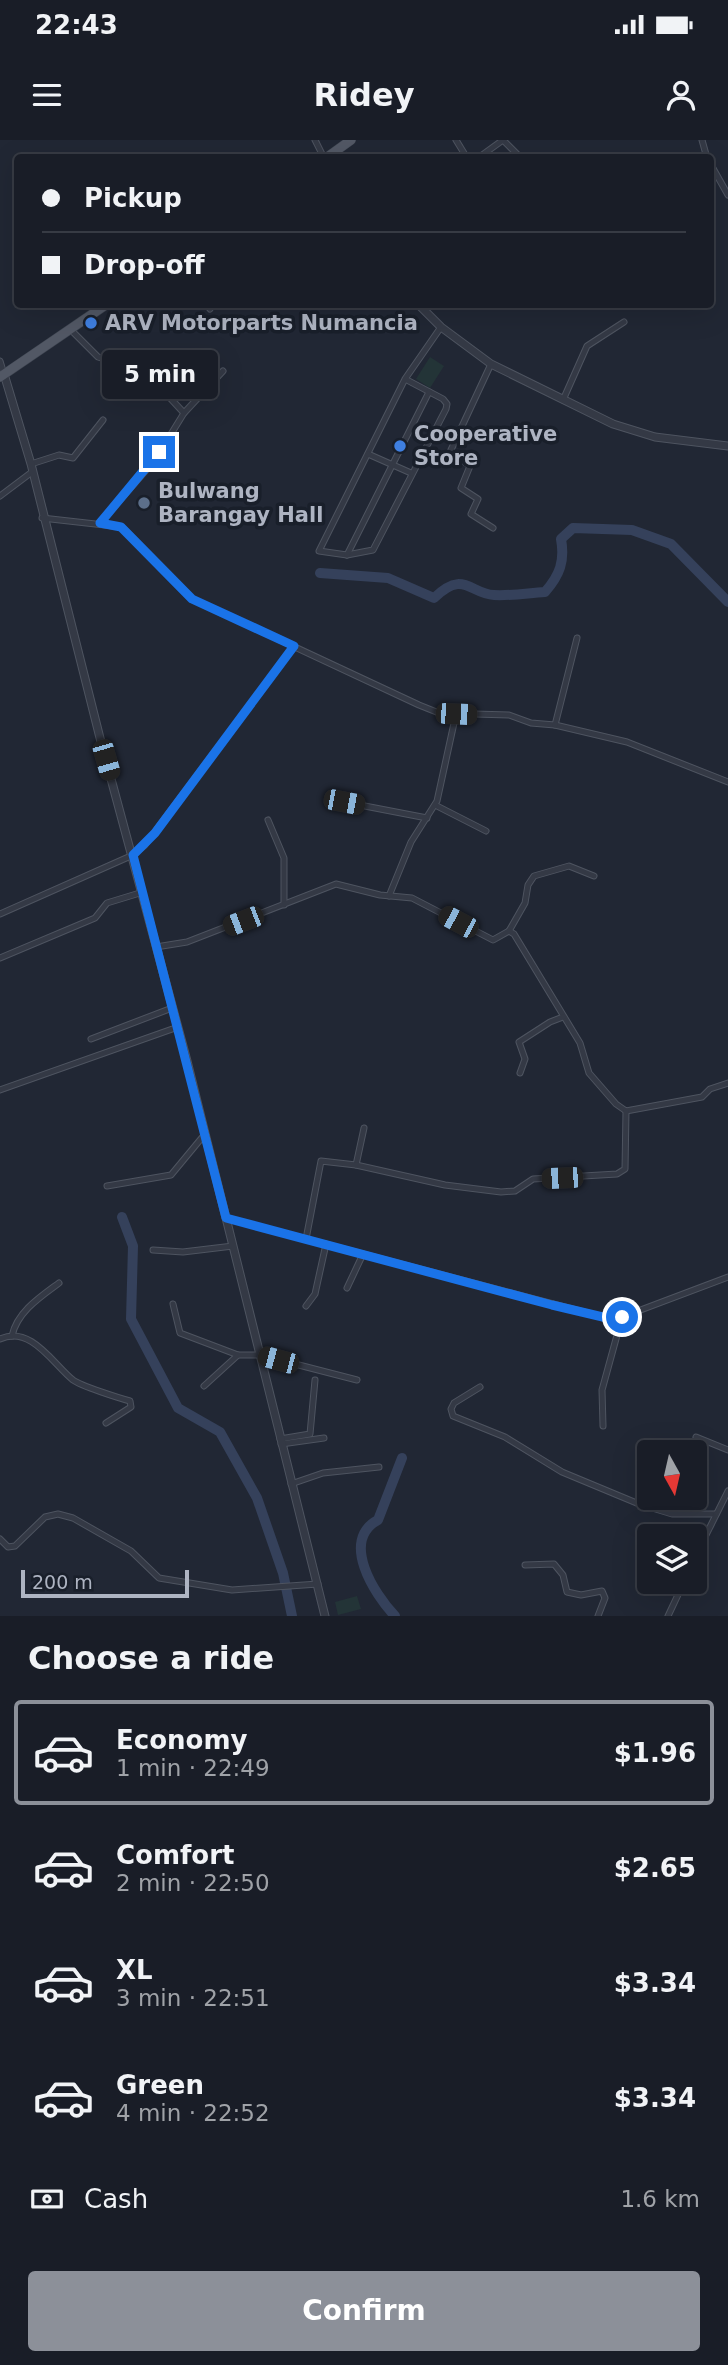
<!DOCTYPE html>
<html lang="en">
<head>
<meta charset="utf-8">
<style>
  body { margin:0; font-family:"DejaVu Sans",sans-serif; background:#22262f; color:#f1f3f6; height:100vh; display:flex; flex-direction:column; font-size:26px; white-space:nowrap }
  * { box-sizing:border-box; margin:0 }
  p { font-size:23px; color:#9fa2a7 }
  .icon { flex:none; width:38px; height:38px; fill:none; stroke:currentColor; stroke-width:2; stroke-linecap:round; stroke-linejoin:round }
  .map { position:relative; height:1476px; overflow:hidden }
  .details { display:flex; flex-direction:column; background:#191d27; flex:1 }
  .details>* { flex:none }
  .guide { position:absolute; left:14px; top:14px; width:700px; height:154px; border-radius:7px; box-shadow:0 7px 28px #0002,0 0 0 2px #373b44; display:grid; align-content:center; height:154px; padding:0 28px; background:#191d27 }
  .needle { width:46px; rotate:172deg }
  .fabs { position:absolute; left:637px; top:1300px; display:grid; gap:14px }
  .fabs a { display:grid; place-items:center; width:70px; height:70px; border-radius:7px; background:#191d27; box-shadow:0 7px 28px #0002,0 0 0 2px #373b44; font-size:35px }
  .scale { position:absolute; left:21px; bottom:18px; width:168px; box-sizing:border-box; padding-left:7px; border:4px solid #aeb4c2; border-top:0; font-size:19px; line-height:24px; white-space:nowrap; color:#aeb4c2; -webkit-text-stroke:5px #191f2a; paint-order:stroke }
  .end { position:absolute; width:32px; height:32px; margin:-16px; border:9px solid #1a73e8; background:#fff; box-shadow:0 0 0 4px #fff }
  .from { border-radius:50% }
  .bubble { position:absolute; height:49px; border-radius:7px; background:#191d27; box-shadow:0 7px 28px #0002,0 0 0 2px #373b44; font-size:23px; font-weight:700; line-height:49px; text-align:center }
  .car { position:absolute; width:21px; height:42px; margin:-21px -10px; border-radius:9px; box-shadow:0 0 5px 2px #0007; background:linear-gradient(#222 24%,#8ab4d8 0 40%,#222 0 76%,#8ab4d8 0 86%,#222 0) }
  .guide b { display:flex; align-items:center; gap:24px; height:66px; font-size:26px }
  .guide b+b { border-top:2px solid #373b44 }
  .guide i { width:18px; height:18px; background:#f1f3f6 }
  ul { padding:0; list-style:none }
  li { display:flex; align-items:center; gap:21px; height:105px; margin:0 14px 10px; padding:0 14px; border:4px solid transparent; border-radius:7px }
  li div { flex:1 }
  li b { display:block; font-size:26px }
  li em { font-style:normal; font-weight:700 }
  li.active { border-color:#8c9099 }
  li>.icon { width:63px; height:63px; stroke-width:1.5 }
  h2 { padding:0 28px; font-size:32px; line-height:84px }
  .pay { display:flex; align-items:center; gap:18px; height:77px; padding:0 28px; font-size:26px }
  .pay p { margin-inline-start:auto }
  .button { display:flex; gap:14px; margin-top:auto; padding:14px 28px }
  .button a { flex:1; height:80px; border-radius:7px; background:#8c9099; color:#fff; font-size:28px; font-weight:700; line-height:80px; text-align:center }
  .status { display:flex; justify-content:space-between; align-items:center; height:49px; padding:0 35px; background:#191d27; direction:ltr }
  .status svg { height:19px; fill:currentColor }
  header { display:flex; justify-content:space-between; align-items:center; height:91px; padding:0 28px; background:#191d27; font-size:32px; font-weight:700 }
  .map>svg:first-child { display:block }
  .green { fill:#233437 }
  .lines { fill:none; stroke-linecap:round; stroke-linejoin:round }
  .river { stroke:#35415b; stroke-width:10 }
  .minor-casing { stroke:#4e5460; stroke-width:7 }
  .tertiary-casing { stroke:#4e5460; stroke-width:9 }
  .primary-casing { stroke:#3d434f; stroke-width:10 }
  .minor { stroke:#343945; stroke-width:5 }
  .tertiary { stroke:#343945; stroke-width:7 }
  .primary { stroke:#525865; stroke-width:9 }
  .route { stroke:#1a73e8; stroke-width:9 }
  .shop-dot { fill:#3f7fe0; stroke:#191f2a; stroke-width:2.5 }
  .service-dot { fill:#5c6f8a; stroke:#191f2a; stroke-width:2.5 }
  .labels { text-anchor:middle; stroke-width:7; stroke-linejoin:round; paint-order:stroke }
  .poi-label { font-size:21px; font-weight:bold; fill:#aeb4c2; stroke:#191f2a; text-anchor:start }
</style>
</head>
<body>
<div class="status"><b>22:43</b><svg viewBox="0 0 49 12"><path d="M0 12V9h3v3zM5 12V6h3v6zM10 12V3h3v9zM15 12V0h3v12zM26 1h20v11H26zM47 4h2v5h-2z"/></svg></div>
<header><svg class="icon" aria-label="menu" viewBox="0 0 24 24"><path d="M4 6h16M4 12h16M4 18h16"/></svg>Ridey<svg class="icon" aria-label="person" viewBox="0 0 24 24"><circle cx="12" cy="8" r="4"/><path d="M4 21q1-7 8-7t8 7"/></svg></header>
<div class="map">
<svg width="728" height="1476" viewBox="0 0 728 1476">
  <rect width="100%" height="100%" fill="#212734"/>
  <g class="green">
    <path d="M430,217L444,226L430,248L416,239Z"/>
    <path d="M357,1456L361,1469L338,1475L335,1462Z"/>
  </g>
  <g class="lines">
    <g class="river">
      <path d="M320,433L388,438L434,458C464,429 470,454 494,455C511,456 528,453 545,452C560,435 565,421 561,399L573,388L632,390L671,404L728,462"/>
      <path d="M122,1077L133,1106L131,1179L178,1268L220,1292L257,1358L283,1433L292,1476"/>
      <path d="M395,1476C374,1454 340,1400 378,1380L402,1318"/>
    </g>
    <g class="minor-casing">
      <g id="minor">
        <path d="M315,0L324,18"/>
        <path d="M456,0L467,18"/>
        <path d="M503,0L521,18"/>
        <path d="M702,0L707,18"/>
        <path d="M478,18L503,0"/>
        <path d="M710,23L728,55"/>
        <path d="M206,164L210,169"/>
        <path d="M70,189L98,217L146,232L184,273"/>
        <path d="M0,221L4,234"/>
        <path d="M491,224L450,312L470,326L461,348L478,359L471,374L493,388"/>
        <path d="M405,239L443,259L447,264L446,269L373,410L347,415L319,411L405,239L441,187"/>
        <path d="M163,250L188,226"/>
        <path d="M563,260L587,206L624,182"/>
        <path d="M368,314L411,333"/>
        <path d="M31,324L59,315L73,318L103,280"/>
        <path d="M0,356L32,332"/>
        <path d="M42,378L122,387L192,459L419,565L439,573L509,575L531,583L555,585L627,602L728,642"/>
        <path d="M100,383L155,320L184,273L223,231"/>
        <path d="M347,415L429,252"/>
        <path d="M555,585L577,498"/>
        <path d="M344,662L427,678"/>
        <path d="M435,665L486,691"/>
        <path d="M268,680L284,718V765"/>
        <path d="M389,756L411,702L437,661L456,574"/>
        <path d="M0,774L133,715L145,705L294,506"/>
        <path d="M509,791L525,763L528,745L534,736L569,726L594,736"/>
        <path d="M156,807L187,802L336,744L380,755L412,758L493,800L509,791L514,794L580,903L589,933L616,964L626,971L702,957L710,949L728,943"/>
        <path d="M0,818L95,778L107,763L143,752"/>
        <path d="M91,899L172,868"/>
        <path d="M520,933L525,919L519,902L550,882L563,877"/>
        <path d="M0,950L178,887"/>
        <path d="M356,1025L364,988"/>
        <path d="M107,1046L171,1035L205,994"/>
        <path d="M226,1078L607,1178L622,1177L728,1137"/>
        <path d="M306,1099L321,1021L356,1025L445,1045L501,1052L515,1051L533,1039L617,1034L625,1029L626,971"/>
        <path d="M153,1110L183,1112L233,1106"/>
        <path d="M347,1148L363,1114"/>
        <path d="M173,1164L180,1193L238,1215"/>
        <path d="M306,1166L315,1154L326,1104"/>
        <path d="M12,1196C17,1172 40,1157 59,1143"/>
        <path d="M0,1199C31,1185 53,1224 73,1240C81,1246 119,1258 130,1261L131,1267L106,1283"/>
        <path d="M204,1246L238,1215H260L357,1240"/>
        <path d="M480,1247L454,1263L451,1269L453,1276L505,1297L562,1332L639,1364L672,1374H716"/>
        <path d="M603,1286L602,1250L622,1177"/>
        <path d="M696,1297L728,1310"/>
        <path d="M280,1299L310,1294L315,1240"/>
        <path d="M281,1304L324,1298"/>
        <path d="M291,1344L323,1333L379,1327"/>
        <path d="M0,1399L8,1407L15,1406L45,1377L58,1374L73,1378L131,1411L159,1438L232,1450L318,1444"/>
        <path d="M695,1417L728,1351"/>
        <path d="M525,1425L554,1424L563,1435L567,1452L581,1455L602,1451L605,1458L598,1476"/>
        <path d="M668,1476L684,1442"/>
      </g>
    </g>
    <g class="tertiary-casing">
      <g id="tertiary">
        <path d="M418,164L441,187L491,224L613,284L655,297L728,306"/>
        <path d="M4,234L31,324L100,598L187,921L325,1476"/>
      </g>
    </g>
    <g class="primary-casing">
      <g id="primary">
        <path d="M326,18L351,0"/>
        <path d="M0,237L107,164"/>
      </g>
    </g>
    <use href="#minor" class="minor"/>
    <use href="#tertiary" class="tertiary"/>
    <use href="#primary" class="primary"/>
  </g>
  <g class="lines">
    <path class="route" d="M159,312L100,383L121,387L192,459L294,506L155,693L133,715L226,1078L552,1165L607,1178L622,1177"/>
  </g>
  <g class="shop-dot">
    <circle cx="91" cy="183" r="7"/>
    <circle cx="400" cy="306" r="7"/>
  </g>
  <circle class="service-dot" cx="144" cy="363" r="7"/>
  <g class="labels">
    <g class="poi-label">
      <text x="105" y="190">ARV Motorparts Numancia</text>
      <text x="414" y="301">Cooperative<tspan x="414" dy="24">Store</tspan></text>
      <text x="158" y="358">Bulwang<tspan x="158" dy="24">Barangay Hall</tspan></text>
    </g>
  </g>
</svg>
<div class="fabs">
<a><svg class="needle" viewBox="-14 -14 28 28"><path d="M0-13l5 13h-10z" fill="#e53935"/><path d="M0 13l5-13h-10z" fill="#9fa2a7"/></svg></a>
<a><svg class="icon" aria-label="layers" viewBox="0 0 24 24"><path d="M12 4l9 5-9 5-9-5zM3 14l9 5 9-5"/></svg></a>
</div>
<div class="scale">200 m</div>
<i class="end from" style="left:622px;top:1177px"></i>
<i class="end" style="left:159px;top:312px"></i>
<div class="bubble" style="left:102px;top:210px;width:116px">5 min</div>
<i class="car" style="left:456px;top:574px;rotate:92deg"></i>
<i class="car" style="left:106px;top:620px;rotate:164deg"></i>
<i class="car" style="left:344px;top:662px;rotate:101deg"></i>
<i class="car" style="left:243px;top:781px;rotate:249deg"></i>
<i class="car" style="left:458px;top:782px;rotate:298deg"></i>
<i class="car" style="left:562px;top:1038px;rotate:268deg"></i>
<i class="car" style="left:278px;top:1220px;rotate:285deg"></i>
<div class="guide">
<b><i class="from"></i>Pickup</b>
<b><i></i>Drop-off</b>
</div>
</div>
<section class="details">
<h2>Choose a ride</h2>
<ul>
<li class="active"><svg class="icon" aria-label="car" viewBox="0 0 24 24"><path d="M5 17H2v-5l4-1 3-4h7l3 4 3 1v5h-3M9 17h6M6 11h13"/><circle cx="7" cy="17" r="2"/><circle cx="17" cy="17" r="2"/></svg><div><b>Economy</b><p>1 min · 22:49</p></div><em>$1.96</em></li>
<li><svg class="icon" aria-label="car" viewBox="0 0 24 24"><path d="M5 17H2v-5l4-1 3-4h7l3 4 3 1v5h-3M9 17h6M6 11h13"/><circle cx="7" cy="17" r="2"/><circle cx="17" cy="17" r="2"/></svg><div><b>Comfort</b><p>2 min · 22:50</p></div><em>$2.65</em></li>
<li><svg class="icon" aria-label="car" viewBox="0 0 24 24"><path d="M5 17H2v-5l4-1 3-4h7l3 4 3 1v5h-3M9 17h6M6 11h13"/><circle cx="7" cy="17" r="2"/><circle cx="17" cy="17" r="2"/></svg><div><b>XL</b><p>3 min · 22:51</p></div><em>$3.34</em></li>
<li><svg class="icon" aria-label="car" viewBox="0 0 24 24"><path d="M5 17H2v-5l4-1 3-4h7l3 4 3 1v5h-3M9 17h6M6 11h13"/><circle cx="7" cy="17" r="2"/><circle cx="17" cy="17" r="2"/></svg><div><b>Green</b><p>4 min · 22:52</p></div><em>$3.34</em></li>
</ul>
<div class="pay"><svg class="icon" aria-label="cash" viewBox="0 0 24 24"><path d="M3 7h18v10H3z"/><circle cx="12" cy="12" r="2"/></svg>Cash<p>1.6 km</p></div>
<div class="button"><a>Confirm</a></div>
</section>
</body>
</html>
